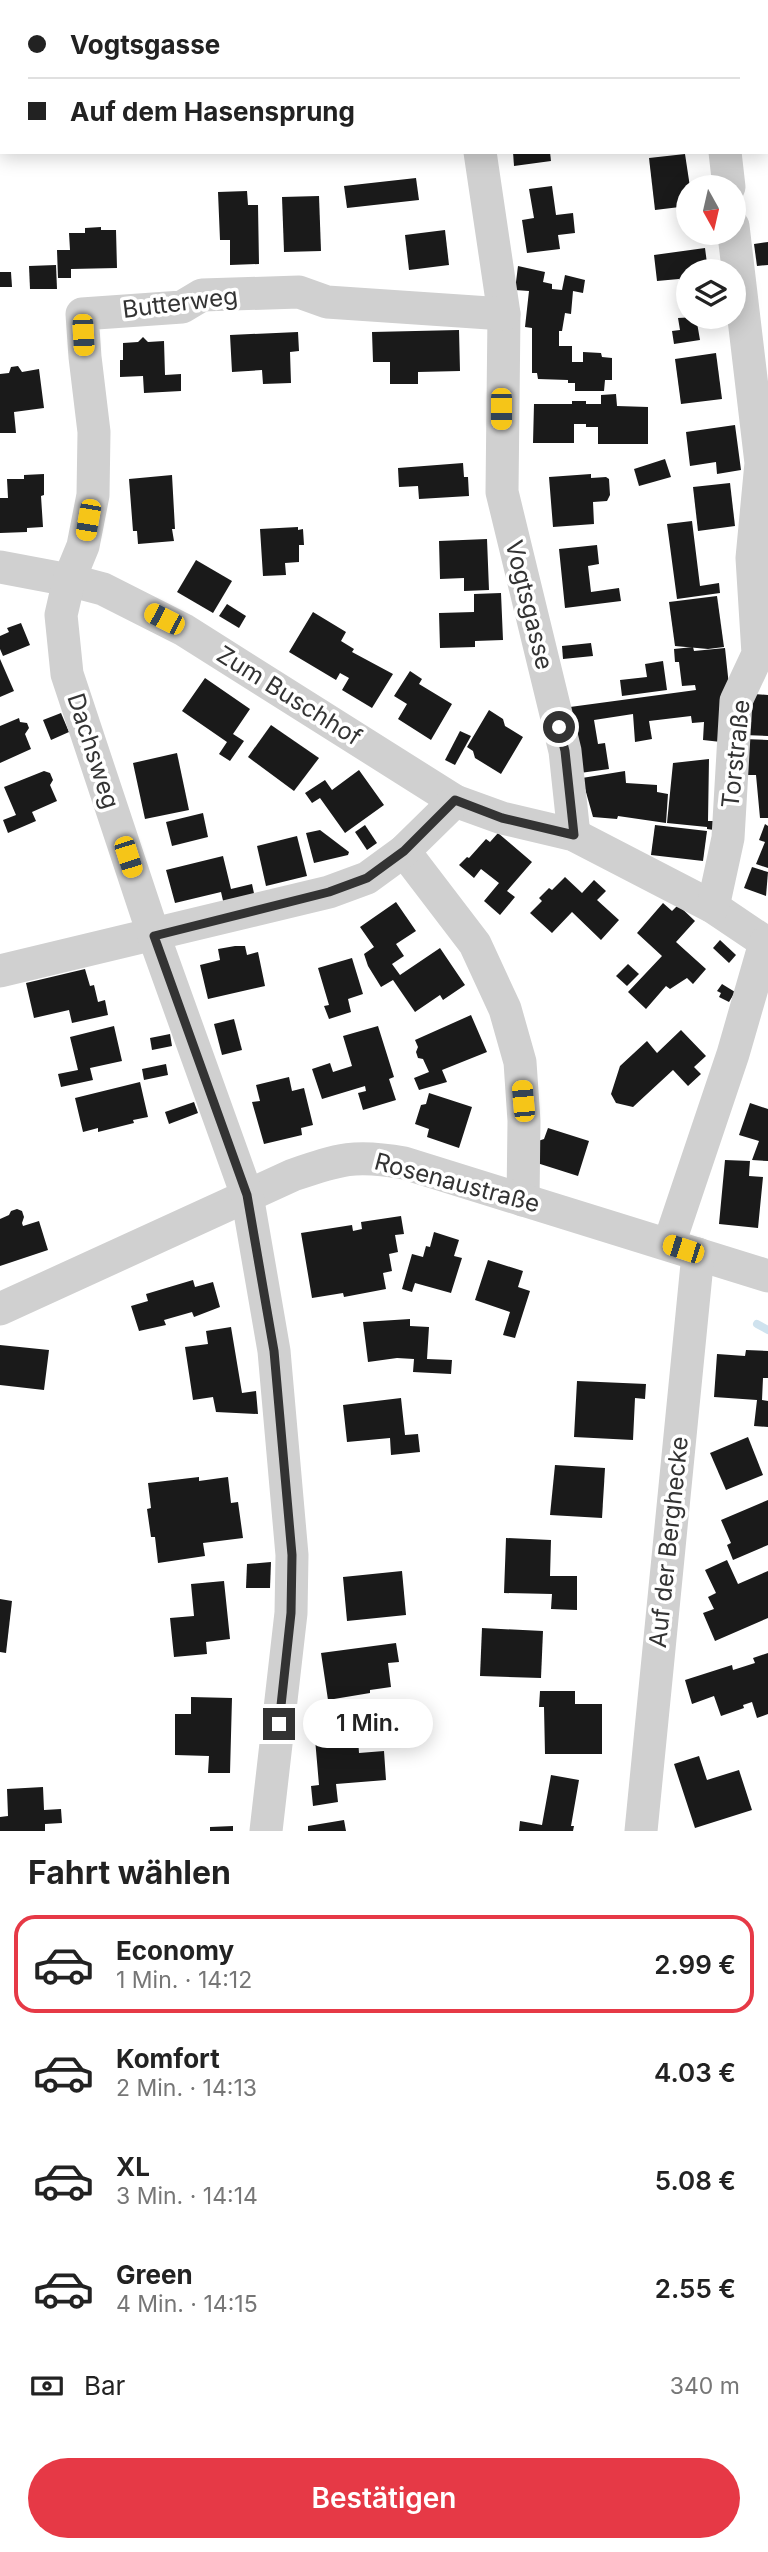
<!DOCTYPE html>
<html lang="de">
<head>
<meta charset="utf-8">
<style>
  body { margin:0; font-family:Inter,sans-serif; background:#f2f2f2; color:#222; height:100vh; display:flex; flex-direction:column; font-size:26px; white-space:nowrap }
  * { box-sizing:border-box; margin:0 }
  p { font-size:23px; color:#767676 }
  .icon { flex:none; width:38px; height:38px; fill:none; stroke:currentColor; stroke-width:2; stroke-linecap:round; stroke-linejoin:round }
  .map { position:relative; height:1831px; overflow:hidden }
  .details { display:flex; flex-direction:column; background:#fff; flex:1 }
  .details>* { flex:none }
  .banner { position:absolute; left:0px; top:0px; width:768px; height:154px; box-shadow:0 4px 18px #0003; display:grid; align-content:center; height:154px; padding:0 28px; background:#fff }
  .needle { width:46px; rotate:172deg }
  .tools { position:absolute; left:676px; top:175px; display:grid; gap:14px }
  .tools a { display:grid; place-items:center; width:70px; height:70px; border-radius:50%; background:#fff; box-shadow:0 4px 18px #0003; font-size:35px }
  .end { position:absolute; width:32px; height:32px; margin:-16px; border:9px solid #333; background:#fff; box-shadow:0 0 0 4px #fff }
  .from { border-radius:50% }
  .bubble { position:absolute; height:49px; border-radius:24px; background:#fff; box-shadow:0 4px 18px #0003; font-size:23px; font-weight:600; line-height:49px; text-align:center }
  .car { position:absolute; width:21px; height:42px; margin:-21px -10px; border-radius:9px; box-shadow:0 0 5px 2px #0007; background:linear-gradient(#f5c518 24%,#345 0 40%,#f5c518 0 76%,#345 0 86%,#f5c518 0) }
  .banner b { display:flex; align-items:center; gap:24px; height:66px; font-size:26px }
  .banner b+b { border-top:2px solid #e0e0e0 }
  .banner i { width:18px; height:18px; background:#222 }
  ul { padding:0; list-style:none }
  li { display:flex; align-items:center; gap:21px; height:98px; margin:0 14px 10px; padding:0 14px; border:4px solid transparent; border-radius:21px }
  li div { flex:1 }
  li b { display:block; font-size:26px }
  li em { font-style:normal; font-weight:600 }
  li.current { border-color:#e63946 }
  li>.icon { width:63px; height:63px; stroke-width:1.5 }
  h2 { padding:0 28px; font-size:32px; line-height:84px }
  .pay { display:flex; align-items:center; gap:18px; height:77px; padding:0 28px; font-size:26px }
  .pay p { margin-inline-start:auto }
  .action { display:flex; gap:14px; margin-top:auto; padding:14px 28px }
  .action a { flex:1; height:80px; border-radius:42px; background:#e63946; color:#fff; font-size:28px; font-weight:600; line-height:80px; text-align:center }
  .map>svg:first-child { display:block }
  .lines { fill:none; stroke-linecap:round; stroke-linejoin:round }
  .stream { stroke:#cfe2ee; stroke-width:8 }
  .building { fill:#1a1a1a }
  .minor { stroke:#d0d0d0; stroke-width:33 }
  .route { stroke:#333; stroke-width:9 }
  .labels { text-anchor:middle; stroke-width:7; stroke-linejoin:round; paint-order:stroke }
  .street-label { font-size:24px; fill:#333; stroke:#fff }
</style>
</head>
<body>
<div class="map">
<svg width="768" height="1831" viewBox="0 0 768 1831">
  <rect width="100%" height="100%" fill="#fff"/>
  <g class="lines">
    <path class="stream" d="M757,1324L768,1330"/>
  </g>
  <g class="building">
    <path d="M513,152H550L551,161L514,166Z"/>
    <path d="M685,154L690,187L688,206L655,210L649,158Z"/>
    <path d="M416,178L419,200L347,208L344,186Z"/>
    <path d="M552,186L556,215L573,213L575,233L558,235L560,249L527,253L522,220L534,218L529,189Z"/>
    <path d="M247,191L248,205H258L259,264L230,265V240H220L218,192Z"/>
    <path d="M319,196L321,251L284,252L282,197Z"/>
    <path d="M101,227V230H116L117,268L71,269V278H58L57,250H70L69,233H85V228Z"/>
    <path d="M445,230L449,265L409,270L405,235Z"/>
    <path d="M768,242V265L757,266L754,244Z"/>
    <path d="M705,248L708,271H688V297L681,298L679,279L657,281L654,255Z"/>
    <path d="M56,265L57,289H30L29,266Z"/>
    <path d="M518,266L545,272L543,282L552,284V289L562,290L565,275L585,280L583,293L573,291L571,314L565,313L562,331H559V346H572V362H583V352L601,353L602,357L612,358V380H605L604,391H575V383H568V380L538,379L537,373H532V328L525,327L529,291L515,290Z"/>
    <path d="M0,272H11L12,287H0Z"/>
    <path d="M696,317L700,340L674,344L672,331L680,330L678,318Z"/>
    <path d="M459,330L460,371L418,372V384H390V362H373L372,332Z"/>
    <path d="M298,332L299,351L290,352L291,383L263,384L262,370L232,372L230,335Z"/>
    <path d="M143,337L148,342L164,341L165,375L181,374V391L144,393L143,376L120,377V360H123V343L138,342Z"/>
    <path d="M716,353L722,399L681,404L675,359Z"/>
    <path d="M18,366L22,372L39,369L44,408L14,412L16,433H0V374L9,373L11,367Z"/>
    <path d="M616,394L617,406L648,407V444H598V427H586V424H574V443H533L534,404H572V401H586V404H601V395Z"/>
    <path d="M735,425L741,470L717,474L716,462L690,466L686,432Z"/>
    <path d="M665,459L671,477L639,486L634,469Z"/>
    <path d="M463,463L464,477H468L469,496L419,499L418,486L399,487L398,468Z"/>
    <path d="M44,474V495L41,496L43,527L27,528V532L0,533V498H8L7,479H24V475Z"/>
    <path d="M591,474V478L606,477L609,479L610,495L607,501L593,502L594,524L553,527L549,477Z"/>
    <path d="M172,475L175,529H172L174,541L138,544L137,531H133L129,479Z"/>
    <path d="M730,483L735,526L698,531L693,487Z"/>
    <path d="M692,521L700,586L719,583L720,593L677,599L667,524Z"/>
    <path d="M298,527V530L303,529L304,545H299V562L285,563L286,575L263,576L260,529Z"/>
    <path d="M487,539L489,590L464,591V578L440,579L439,541Z"/>
    <path d="M597,545L599,564L588,566L591,592L619,588L621,601L565,608L559,549Z"/>
    <path d="M196,560L232,581L213,613L177,592Z"/>
    <path d="M501,593L503,640L475,641V647L440,648L439,613L474,612V594Z"/>
    <path d="M717,596L724,647L708,649L675,646L669,602Z"/>
    <path d="M227,604L246,616L239,628L219,616Z"/>
    <path d="M313,612L346,632L341,641L354,649L352,652L393,674L372,708L342,690L349,678L340,673L336,680L289,652Z"/>
    <path d="M21,623L30,645L3,656L0,649V636L9,632L7,628Z"/>
    <path d="M591,643L593,656L563,659L562,646Z"/>
    <path d="M693,647L694,651L725,648L729,686L721,742L703,740L704,722L692,723L691,716L649,721L652,739L635,742L633,714L594,720L598,744L605,743L609,769L580,773L570,707L696,690L695,685L682,686L679,662H675L674,649Z"/>
    <path d="M0,659L14,691L0,697Z"/>
    <path d="M663,661L667,690L622,696L620,680L647,677L645,664Z"/>
    <path d="M410,671L422,679L419,684L452,704L431,740L398,719L407,704L394,696Z"/>
    <path d="M205,678L250,709L233,734L244,741L230,761L219,754L227,742L182,711Z"/>
    <path d="M754,694L768,695V736L743,735Z"/>
    <path d="M489,710L503,719L505,726L523,737L501,774L475,758L473,751L467,747Z"/>
    <path d="M61,713L69,732L51,740L43,720Z"/>
    <path d="M19,718L20,722L27,723L29,728L25,734L31,749L0,763V726Z"/>
    <path d="M271,725L319,758L294,791L248,757Z"/>
    <path d="M460,731L471,736L455,765L445,760Z"/>
    <path d="M743,739L768,740V818H760L756,775H741Z"/>
    <path d="M177,753L189,810L145,819L133,763Z"/>
    <path d="M709,759L708,821H721V831L707,829V827L667,823L673,763Z"/>
    <path d="M359,770L384,805L345,833L320,798L312,803L305,793L325,780L332,790Z"/>
    <path d="M44,771L50,773L53,780L50,785L57,801L32,812L36,821L8,833L3,820L16,815L4,787Z"/>
    <path d="M625,771L626,783L657,785V792L668,794L666,823L618,816L617,819L593,817L582,778Z"/>
    <path d="M203,813L208,837L172,846L166,822Z"/>
    <path d="M765,824L768,826V868L756,864L765,842L759,840Z"/>
    <path d="M365,825L377,843L367,850L355,832Z"/>
    <path d="M655,825L707,831L703,861L651,855Z"/>
    <path d="M320,830L349,852L348,855L314,863L306,833Z"/>
    <path d="M498,833L532,862L507,891L515,897L500,915L484,901L499,883L481,869L474,878L459,865L467,857L469,858L486,839L490,842Z"/>
    <path d="M297,836L307,876L266,886L257,846Z"/>
    <path d="M223,856L231,889L252,884L255,898L224,905L221,892L175,903L166,870Z"/>
    <path d="M752,867L768,872L766,896L744,888Z"/>
    <path d="M565,877L582,893L594,880L606,891L597,900L619,920L601,940L572,912L552,933L530,913L542,901L539,898L549,888L552,890Z"/>
    <path d="M396,902L416,931L396,944L404,956L392,964L400,975L440,948L465,985L443,1000L440,995L415,1012L393,980L381,987L368,966L364,954L374,947L360,927Z"/>
    <path d="M663,903L672,911L678,905L695,921L676,942L706,969L693,984L687,978L670,989L666,986L646,1009L628,992L662,956L637,933Z"/>
    <path d="M720,940L736,955L729,963L713,948Z"/>
    <path d="M235,946H245L247,955L258,952L265,986L208,999L200,965L220,960L218,949Z"/>
    <path d="M352,958L363,994L348,999L351,1012L329,1019L324,1006L329,1005L318,968Z"/>
    <path d="M628,964L639,974L627,986L616,976Z"/>
    <path d="M85,969L90,986L94,985L98,1002L105,1000L108,1015L72,1023L69,1010L34,1018L26,983Z"/>
    <path d="M722,984L735,992L729,1002L719,997L721,993L717,991Z"/>
    <path d="M471,1015L487,1052L442,1070L447,1082L419,1090L414,1078L429,1072L423,1059L418,1058L416,1052L418,1047L415,1040Z"/>
    <path d="M234,1019L242,1050L222,1055L214,1024Z"/>
    <path d="M114,1026L122,1061L90,1068L93,1080L61,1087L58,1074L78,1070L70,1037Z"/>
    <path d="M378,1026L394,1077L389,1079L396,1100L363,1110L358,1093L366,1091L365,1086L322,1099L312,1069L330,1063L333,1072L352,1066L343,1036Z"/>
    <path d="M681,1030L706,1056L694,1067L701,1074L688,1086L673,1070L633,1107L616,1103L611,1094L620,1066L647,1041L657,1053Z"/>
    <path d="M170,1034L172,1046L152,1050L150,1038Z"/>
    <path d="M166,1064L168,1075L144,1080L142,1069Z"/>
    <path d="M289,1077L292,1091L304,1088L313,1125L301,1128L302,1135L264,1144L252,1102L260,1101L256,1085Z"/>
    <path d="M140,1082L148,1117L133,1120L134,1123L98,1132V1128L83,1132L75,1098Z"/>
    <path d="M429,1093L472,1107L459,1148L427,1137L429,1129L415,1124L421,1105L426,1104Z"/>
    <path d="M194,1102L198,1113L169,1124L165,1112Z"/>
    <path d="M750,1103L768,1109V1161L752,1160L759,1141L739,1135Z"/>
    <path d="M548,1128L589,1141L578,1176L537,1163L538,1141L544,1139Z"/>
    <path d="M725,1160L750,1161L749,1176L763,1177L758,1228L719,1224Z"/>
    <path d="M17,1209L22,1211L24,1217L22,1223L23,1226L39,1221L48,1250L0,1266V1219L9,1215L11,1211Z"/>
    <path d="M401,1216L404,1234L395,1235L398,1252L389,1254L392,1271L383,1273L386,1289L344,1297L343,1293L312,1298L301,1233L352,1225L353,1231L362,1229L361,1222Z"/>
    <path d="M434,1232L459,1240L454,1256L462,1258L451,1293L415,1283L412,1292L402,1289L412,1254L423,1257L426,1246L430,1247Z"/>
    <path d="M488,1260L523,1271L518,1287L530,1291L515,1338L503,1335L510,1312L475,1300Z"/>
    <path d="M193,1280L195,1287L213,1282L220,1307L194,1317L192,1312L164,1320L166,1325L139,1331L131,1306L148,1301L146,1294Z"/>
    <path d="M410,1319V1326L429,1327L427,1359L452,1360L451,1374L413,1372L414,1359L397,1358L368,1362L363,1322Z"/>
    <path d="M231,1327L242,1393L256,1391L258,1414L216,1412L213,1397L193,1400L185,1347L208,1344L206,1331Z"/>
    <path d="M0,1345L49,1350L44,1390L0,1385Z"/>
    <path d="M746,1350L768,1351V1378H763L762,1400L768,1401V1427L754,1426L757,1400L714,1397L717,1354L745,1356Z"/>
    <path d="M577,1381L646,1384L645,1399L635,1398L633,1440L574,1437Z"/>
    <path d="M401,1398L405,1435L418,1434L420,1452L391,1455L390,1438L347,1442L343,1405Z"/>
    <path d="M748,1437L763,1475L726,1490L710,1453Z"/>
    <path d="M555,1465L605,1468L602,1518L550,1515Z"/>
    <path d="M199,1477V1481L228,1477L231,1503L238,1502L243,1538L203,1543L205,1556L158,1563L155,1537H151L147,1509L151,1508L148,1483Z"/>
    <path d="M768,1500V1545L733,1560L727,1545L731,1543L721,1520Z"/>
    <path d="M506,1538L551,1540L550,1576H577V1610L551,1609L552,1594L504,1593Z"/>
    <path d="M727,1560L738,1584L768,1571V1618L715,1641L703,1613L714,1609L708,1597L716,1593L705,1570Z"/>
    <path d="M271,1562L270,1588H246L247,1564Z"/>
    <path d="M402,1571L406,1615L347,1621L343,1577Z"/>
    <path d="M224,1581L230,1639L206,1642L207,1654L174,1657L170,1618L194,1616L191,1584Z"/>
    <path d="M0,1599L12,1601L6,1653L0,1652Z"/>
    <path d="M482,1628L543,1631L541,1678L480,1676Z"/>
    <path d="M396,1643L399,1662L388,1663L391,1687L370,1690V1693L328,1700L321,1653Z"/>
    <path d="M768,1653V1714L757,1718L752,1702L743,1705L744,1708L721,1716L714,1696L692,1704L685,1680L732,1665L733,1670L755,1663L753,1658Z"/>
    <path d="M540,1691H575V1704H602V1754H545L544,1707H539Z"/>
    <path d="M191,1697L232,1698L230,1773H208L209,1756L175,1755V1714H191Z"/>
    <path d="M357,1724L359,1753L384,1751L386,1780L336,1784L338,1802L313,1806L311,1786L319,1785L314,1727Z"/>
    <path d="M699,1756L707,1780L739,1770L752,1810L695,1828L674,1764Z"/>
    <path d="M551,1775L579,1780L571,1826H574L573,1831H519L520,1821L542,1825Z"/>
    <path d="M43,1787L44,1810L61,1809L62,1823L45,1824V1831H0V1817L8,1816L7,1789Z"/>
    <path d="M344,1820L346,1831H308V1826Z"/>
    <path d="M233,1826V1831H210V1827Z"/>
  </g>
  <g class="lines">
    <g class="minor">
      <path d="M112,2V0"/>
      <path d="M200,2V0"/>
      <path d="M483,2V0"/>
      <path d="M723,2V0"/>
      <path d="M480,152L504,314L502,492L565,751L574,835"/>
      <path d="M725,152L729,187"/>
      <path d="M0,567L69,580L103,589L184,630L455,801L502,818L574,835L713,907L768,944"/>
      <path d="M404,851L475,944L505,1009L520,1062L524,1121L523,1200"/>
      <path d="M713,907L728,838L736,701L758,654L752,558L761,463L733,226"/>
      <path d="M0,971L329,892L367,878L404,851L455,801"/>
      <path d="M669,1244L733,1054L765,943"/>
      <path d="M0,1309L293,1175C340,1159 355,1154 404,1163L768,1276"/>
      <path d="M266,1831L291,1613L292,1555L274,1351L247,1195L154,936L67,674L61,615L69,580L83,546L93,495L94,432L85,357L82,314L182,307L202,295L299,292L327,302L504,314"/>
      <path d="M641,1831L698,1254"/>
    </g>
  </g>
  <g class="lines">
    <path class="route" d="M279,1724L291,1613L292,1555L274,1351L247,1195L154,936L329,892L367,878L404,851L455,800L502,818L574,835L565,751L559,727"/>
  </g>
  <g class="labels">
    <g class="street-label">
      <text transform="translate(180 303) rotate(-7)" y="8">Butterweg</text>
      <text transform="translate(529 605) rotate(76)" y="8">Vogtsgasse</text>
      <text transform="translate(289 696) rotate(32)" y="8">Zum Buschhof</text>
      <text transform="translate(93 751) rotate(72)" y="8">Dachsweg</text>
      <text transform="translate(736 754) rotate(-84)" y="8">Torstraße</text>
      <text transform="translate(457 1183) rotate(15)" y="8">Rosenaustraße</text>
      <text transform="translate(669 1542) rotate(-84)" y="8">Auf der Berghecke</text>
    </g>
  </g>
</svg>
<div class="tools">
<a><svg class="needle" viewBox="-14 -14 28 28"><path d="M0-13l5 13h-10z" fill="#e53935"/><path d="M0 13l5-13h-10z" fill="#767676"/></svg></a>
<a><svg class="icon" aria-label="layers" viewBox="0 0 24 24"><path d="M12 4l9 5-9 5-9-5zM3 14l9 5 9-5"/></svg></a>
</div>
<i class="end from" style="left:559px;top:727px"></i>
<i class="end" style="left:279px;top:1724px"></i>
<div class="bubble" style="left:303px;top:1699px;width:130px">1 Min.</div>
<i class="car" style="left:83px;top:335px;rotate:177deg"></i>
<i class="car" style="left:501px;top:409px;rotate:180deg"></i>
<i class="car" style="left:88px;top:520px;rotate:190deg"></i>
<i class="car" style="left:164px;top:619px;rotate:297deg"></i>
<i class="car" style="left:128px;top:857px;rotate:162deg"></i>
<i class="car" style="left:523px;top:1101px;rotate:355deg"></i>
<i class="car" style="left:683px;top:1249px;rotate:288deg"></i>
<div class="banner">
<b><i class="from"></i>Vogtsgasse</b>
<b><i></i>Auf dem Hasensprung</b>
</div>
</div>
<section class="details">
<h2>Fahrt wählen</h2>
<ul>
<li class="current"><svg class="icon" aria-label="car" viewBox="0 0 24 24"><path d="M5 17H2v-5l4-1 3-4h7l3 4 3 1v5h-3M9 17h6M6 11h13"/><circle cx="7" cy="17" r="2"/><circle cx="17" cy="17" r="2"/></svg><div><b>Economy</b><p>1 Min. · 14:12</p></div><em>2.99 €</em></li>
<li><svg class="icon" aria-label="car" viewBox="0 0 24 24"><path d="M5 17H2v-5l4-1 3-4h7l3 4 3 1v5h-3M9 17h6M6 11h13"/><circle cx="7" cy="17" r="2"/><circle cx="17" cy="17" r="2"/></svg><div><b>Komfort</b><p>2 Min. · 14:13</p></div><em>4.03 €</em></li>
<li><svg class="icon" aria-label="car" viewBox="0 0 24 24"><path d="M5 17H2v-5l4-1 3-4h7l3 4 3 1v5h-3M9 17h6M6 11h13"/><circle cx="7" cy="17" r="2"/><circle cx="17" cy="17" r="2"/></svg><div><b>XL</b><p>3 Min. · 14:14</p></div><em>5.08 €</em></li>
<li><svg class="icon" aria-label="car" viewBox="0 0 24 24"><path d="M5 17H2v-5l4-1 3-4h7l3 4 3 1v5h-3M9 17h6M6 11h13"/><circle cx="7" cy="17" r="2"/><circle cx="17" cy="17" r="2"/></svg><div><b>Green</b><p>4 Min. · 14:15</p></div><em>2.55 €</em></li>
</ul>
<div class="pay"><svg class="icon" aria-label="cash" viewBox="0 0 24 24"><path d="M3 7h18v10H3z"/><circle cx="12" cy="12" r="2"/></svg>Bar<p>340 m</p></div>
<div class="action"><a>Bestätigen</a></div>
</section>
</body>
</html>
